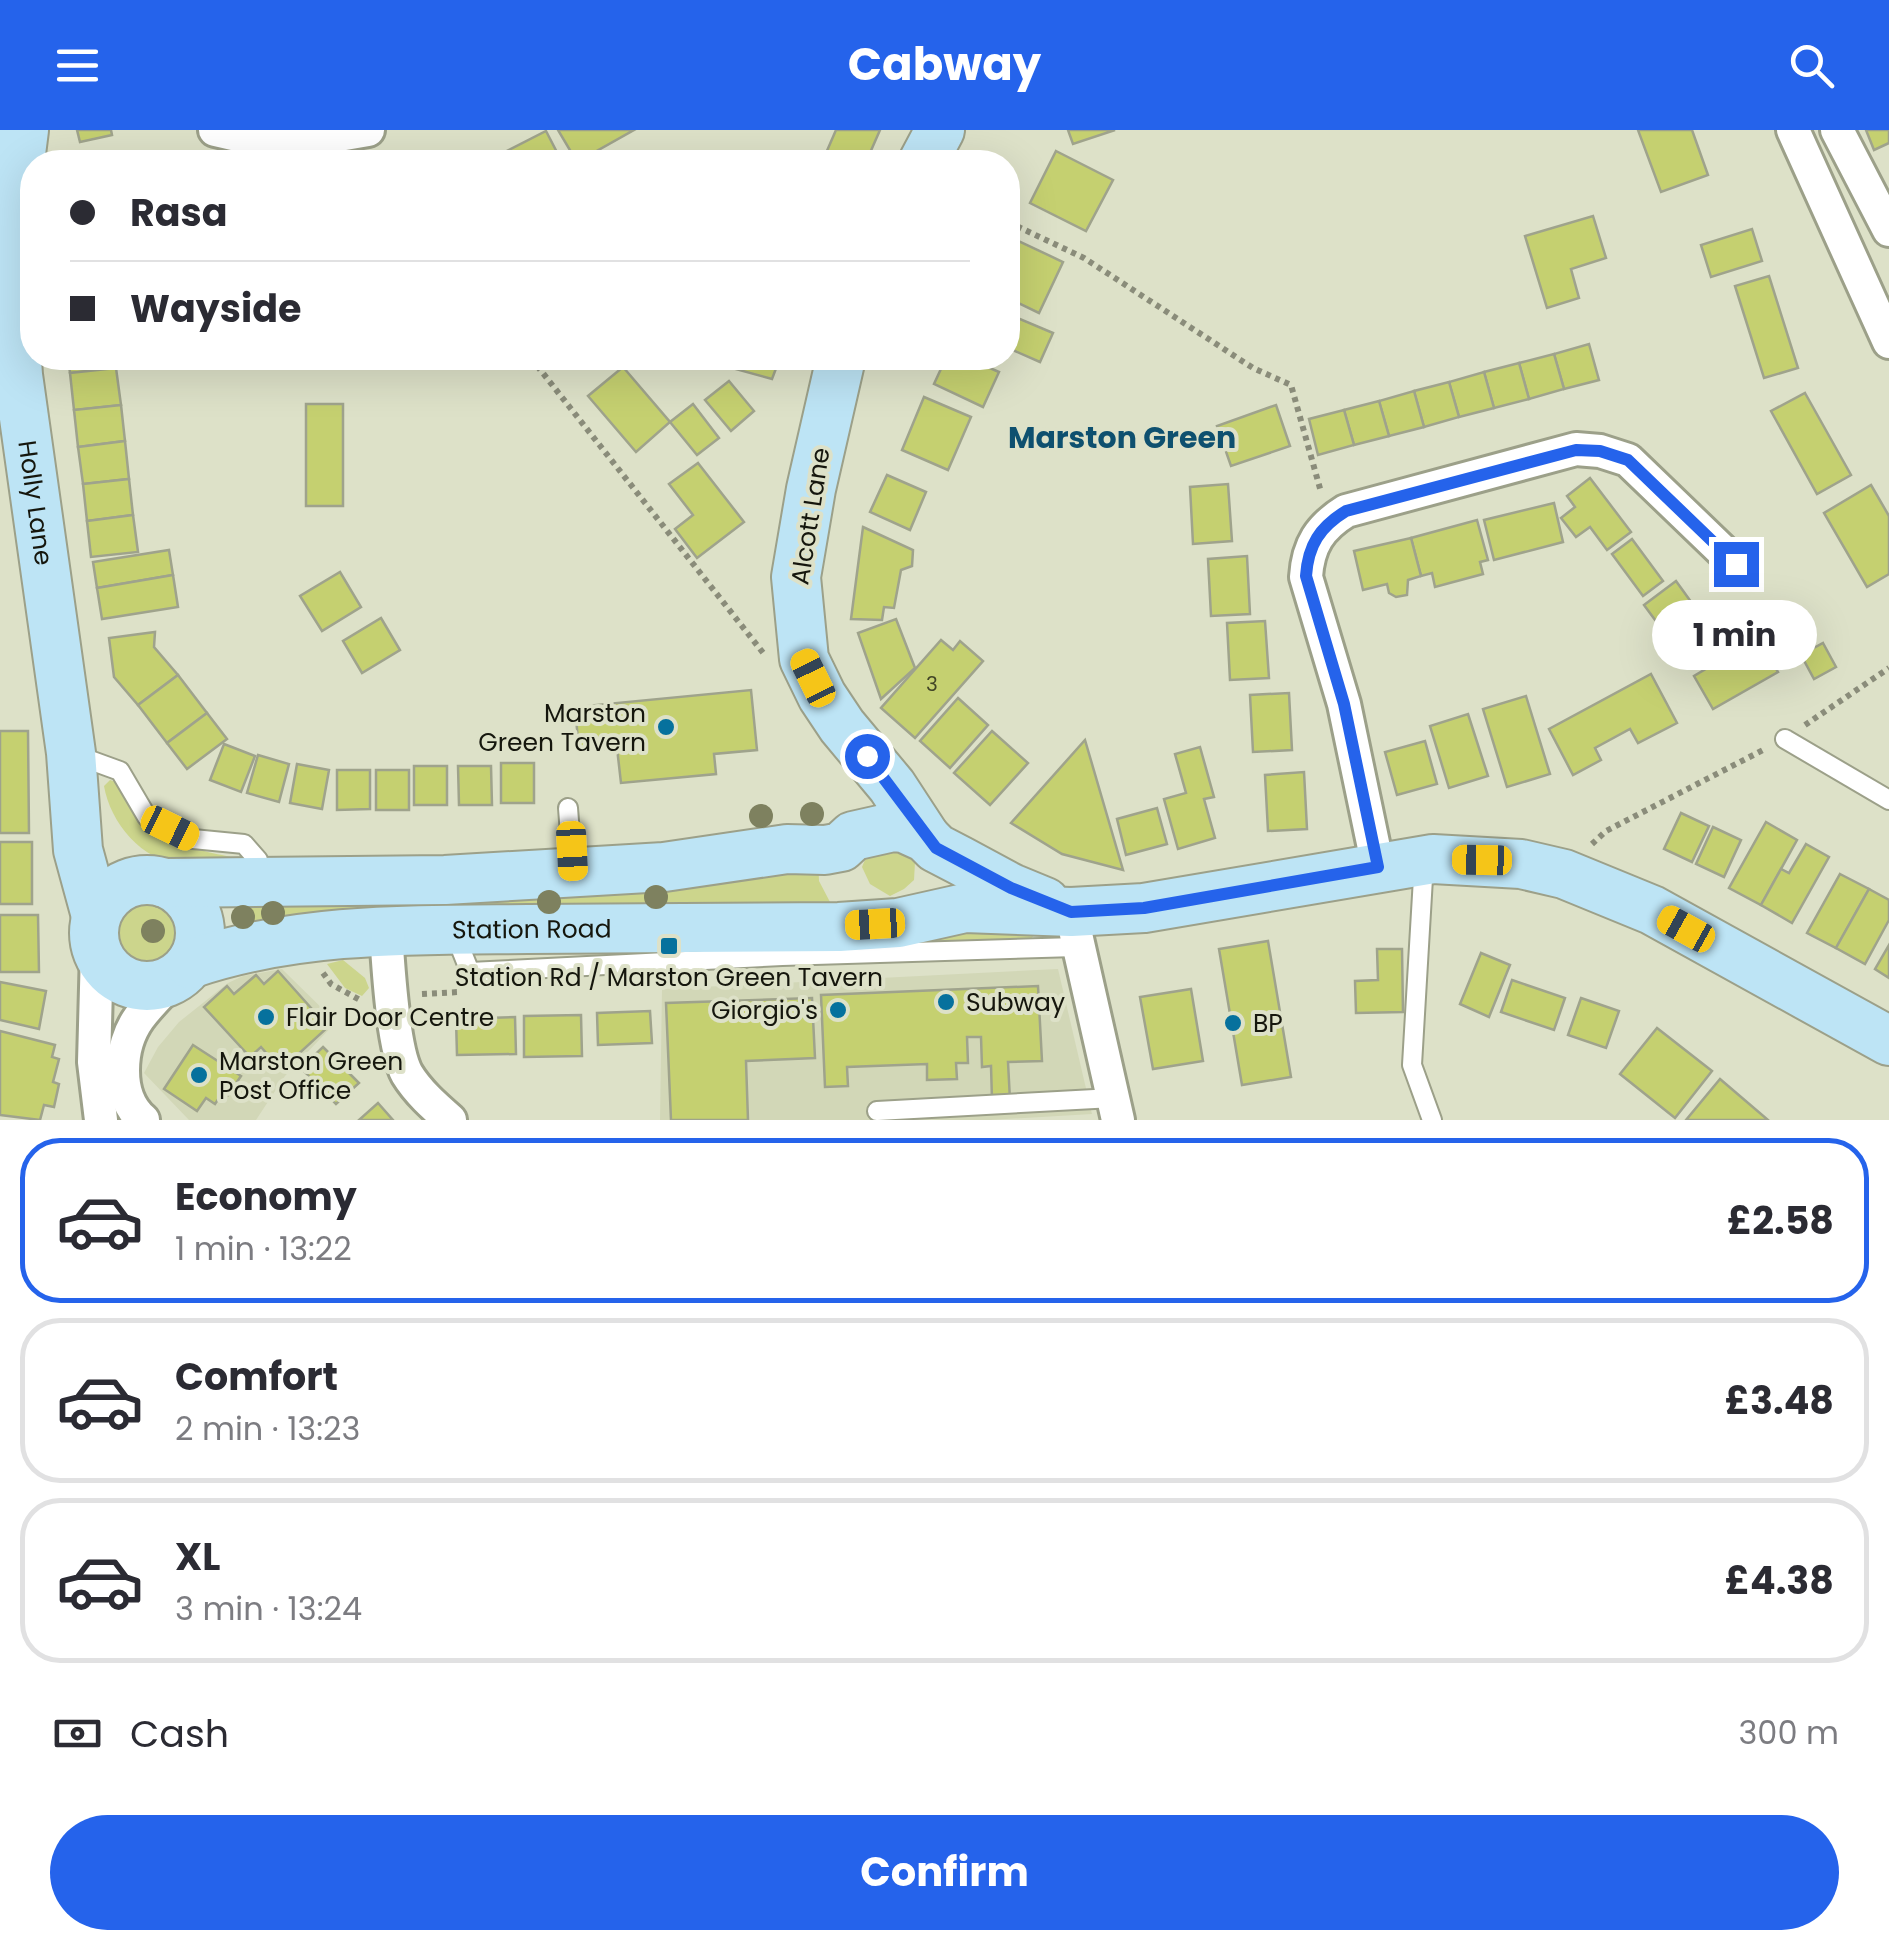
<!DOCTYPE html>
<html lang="en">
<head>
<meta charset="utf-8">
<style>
  body { margin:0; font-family:Poppins,sans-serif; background:#f7f7f7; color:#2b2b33; height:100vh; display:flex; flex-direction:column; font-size:38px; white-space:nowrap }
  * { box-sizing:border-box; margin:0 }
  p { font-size:32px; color:#7c7c81 }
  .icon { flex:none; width:55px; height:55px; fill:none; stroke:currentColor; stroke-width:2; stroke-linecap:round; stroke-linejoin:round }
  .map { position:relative; height:990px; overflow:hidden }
  .details { display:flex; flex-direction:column; background:#fff; flex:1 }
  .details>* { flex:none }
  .banner { position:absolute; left:20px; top:20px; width:1000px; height:220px; border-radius:40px; box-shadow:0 10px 40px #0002; display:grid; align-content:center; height:220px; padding:0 50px; background:#fff }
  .end { position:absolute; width:45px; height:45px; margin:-22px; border:12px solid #2563eb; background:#fff; box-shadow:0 0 0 5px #fff }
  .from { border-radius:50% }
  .bubble { position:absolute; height:70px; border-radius:35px; background:#fff; box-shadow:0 10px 40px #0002; font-size:32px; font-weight:700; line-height:70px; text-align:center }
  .car { position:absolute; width:30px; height:60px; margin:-30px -15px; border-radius:12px; box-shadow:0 0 8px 2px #0007; background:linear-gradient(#f5c518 24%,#345 0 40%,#f5c518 0 76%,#345 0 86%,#f5c518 0) }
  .banner b { display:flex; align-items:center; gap:35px; height:95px; font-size:38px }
  .banner b+b { border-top:2px solid #e1e1e2 }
  .banner i { width:25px; height:25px; background:#2b2b33 }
  ul { padding:18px 0 0; list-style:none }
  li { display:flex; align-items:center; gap:30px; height:165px; margin:0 20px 15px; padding:0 30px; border:5px solid #e1e1e2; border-radius:40px }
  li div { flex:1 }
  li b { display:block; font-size:38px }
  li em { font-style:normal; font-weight:700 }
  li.active { border-color:#2563eb }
  li>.icon { width:90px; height:90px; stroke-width:1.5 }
  .pay { display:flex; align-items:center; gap:25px; height:110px; padding:0 50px; font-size:38px }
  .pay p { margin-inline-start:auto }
  .action { display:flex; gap:20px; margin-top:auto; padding:20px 50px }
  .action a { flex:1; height:115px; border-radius:60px; background:#2563eb; color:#fff; font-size:40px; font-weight:700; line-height:115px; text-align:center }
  header { display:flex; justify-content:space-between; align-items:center; height:130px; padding:0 50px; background:#2563eb; color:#fff; font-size:45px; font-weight:700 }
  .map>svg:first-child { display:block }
  .built { fill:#d2d7b7 }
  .green { fill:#ccd58c }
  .building { fill:#c5d070; stroke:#9fa38c; stroke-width:2.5 }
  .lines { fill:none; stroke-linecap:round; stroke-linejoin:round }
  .lane-casing { stroke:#9ca089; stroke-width:22 }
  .street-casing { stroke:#9ca089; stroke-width:38 }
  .secondary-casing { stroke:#9ca089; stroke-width:52 }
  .path { stroke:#8a8c7a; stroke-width:6; stroke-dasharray:5 5; stroke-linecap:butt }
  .lane { stroke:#fff; stroke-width:18 }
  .street { stroke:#fff; stroke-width:32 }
  .secondary { stroke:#bde4f5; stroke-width:48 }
  .tree { fill:#7e815f }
  .route { stroke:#2563eb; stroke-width:12 }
  .poi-dot { fill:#06719d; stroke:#dde1c8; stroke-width:4 }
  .labels { text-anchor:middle; stroke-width:8; stroke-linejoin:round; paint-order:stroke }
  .number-label { font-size:20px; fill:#414426 }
  .street-label { font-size:25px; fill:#15160d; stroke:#dde1c8 }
  .poi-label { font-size:25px; fill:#15160d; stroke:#dde1c8; text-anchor:start }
  .quarter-label { font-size:30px; font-weight:bold; fill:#0e506f; stroke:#dde1c8 }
</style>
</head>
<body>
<header><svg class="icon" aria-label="menu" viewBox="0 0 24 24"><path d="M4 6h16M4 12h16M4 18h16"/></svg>Cabway<svg class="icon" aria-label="search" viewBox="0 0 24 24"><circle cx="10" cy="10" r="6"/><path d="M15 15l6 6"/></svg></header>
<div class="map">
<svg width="1889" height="990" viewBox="0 0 1889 990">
  <rect width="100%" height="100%" fill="#dde1c8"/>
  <g class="built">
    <path d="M282,839L336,892L285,946L256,990H189L144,943L158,917L179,892L228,853L243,846Z"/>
    <path d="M1058,839L1092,984L990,990H660L662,859Z"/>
  </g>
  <g class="green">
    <path d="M110,650L119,653C133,707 184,717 231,727L237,731C219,732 200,736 182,734C142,732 110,692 104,656Z"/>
    <path d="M904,719L915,732L914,750L904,759L890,766L870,754L862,737L869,720Z"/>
    <path d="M818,728L819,751L830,772L382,791L276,788L235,799L234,768Z"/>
    <circle cx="149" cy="802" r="36"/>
    <path d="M1039,801L1029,810L851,817L908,802Z"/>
    <path d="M343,830L365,848L369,858L362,866L345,858L327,834Z"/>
  </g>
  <g class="building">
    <path d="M77,0H111L112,5L80,12Z"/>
    <path d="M558,0H634L577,32Z"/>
    <path d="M836,0H880L866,32H847L826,23Z"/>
    <path d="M1068,0H1115L1073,14Z"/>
    <path d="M1638,0H1692L1708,45L1661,62Z"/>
    <path d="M1866,0H1889V13L1874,20Z"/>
    <path d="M546,1L562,32H493L491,29Z"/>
    <path d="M1056,21L1113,50L1086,101L1030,73Z"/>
    <path d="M1593,86L1606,128L1571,139L1579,168L1547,178L1525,106Z"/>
    <path d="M1752,99L1762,131L1711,147L1701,115Z"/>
    <path d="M1008,106L1063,132L1039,183L1008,168Z"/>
    <path d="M1769,146L1798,238L1764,248L1735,156Z"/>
    <path d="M1008,184L1053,203L1040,232L1008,218Z"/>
    <path d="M1589,214L1599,250L1564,259L1554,224Z"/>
    <path d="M1554,224L1564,259L1529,269L1519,233Z"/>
    <path d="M68,228H115L116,238L70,243Z"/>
    <path d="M731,228H780L772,249L728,237Z"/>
    <path d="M946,228H967L999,242L983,277L934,254Z"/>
    <path d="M1519,233L1529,269L1494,278L1484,242Z"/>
    <path d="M623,237L670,292L636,322L588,266Z"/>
    <path d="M116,238L121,275L74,280L70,243Z"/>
    <path d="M1484,242L1494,278L1459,287L1449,252Z"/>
    <path d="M729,251L754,281L731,301L705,270Z"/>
    <path d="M1449,252L1459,287L1424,297L1414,261Z"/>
    <path d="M1414,261L1424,297L1389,306L1379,271Z"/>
    <path d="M1805,263L1851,345L1817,364L1771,281Z"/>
    <path d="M924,267L971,287L948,340L902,320Z"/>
    <path d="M1379,271L1389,306L1354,315L1344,280Z"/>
    <rect x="306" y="274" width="37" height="102"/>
    <path d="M693,274L719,308L697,325L670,292Z"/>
    <path d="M121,275L125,311L78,317L74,280Z"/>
    <path d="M1276,275L1290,316L1231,336L1217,296Z"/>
    <path d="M1344,280L1354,315L1318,325L1309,289Z"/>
    <path d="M125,311L129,349L83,354L78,317Z"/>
    <path d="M698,333L744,392L697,428L675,399L693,385L669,354Z"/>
    <path d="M887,345L926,362L910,400L870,382Z"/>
    <path d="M1590,348L1631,402L1607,420L1590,397L1576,407L1561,388L1575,377L1567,366Z"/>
    <path d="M129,349L133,385L87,391L83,354Z"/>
    <path d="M1228,354L1232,411L1193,414L1190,357Z"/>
    <path d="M1871,355L1889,386V444L1867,457L1824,383Z"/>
    <path d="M1554,373L1563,412L1494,430L1484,390Z"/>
    <path d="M133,385L138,422L91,427L87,391Z"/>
    <path d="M1477,390L1488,430L1480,432L1483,444L1435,457L1432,443L1421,446L1411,408Z"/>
    <path d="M863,397L913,420L912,436L901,440L894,478L884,477L882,490L851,489Z"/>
    <path d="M1411,408L1421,446L1408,450L1407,465L1396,467L1389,463L1387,454L1363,460L1354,421Z"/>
    <path d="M1632,409L1663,451L1643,466L1612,424Z"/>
    <path d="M169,420L173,445L97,458L93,432Z"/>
    <path d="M1247,426L1250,484L1211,486L1208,429Z"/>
    <path d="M340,442L361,477L322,501L300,466Z"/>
    <path d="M173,445L178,477L102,489L97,458Z"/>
    <path d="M1676,451L1707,494L1675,517L1644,475Z"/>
    <path d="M381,488L400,520L362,543L343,511Z"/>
    <path d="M896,489L915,538L881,569L858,503Z"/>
    <path d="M1265,491L1269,548L1230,550L1227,493Z"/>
    <path d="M155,502L154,517L178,545L138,575L114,547L109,508Z"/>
    <path d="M1758,508L1778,542L1713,579L1694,546Z"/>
    <path d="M941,510L953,520L960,511L983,531L915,608L881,578Z"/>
    <path d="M1823,513L1836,537L1814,549L1801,525Z"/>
    <path d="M1651,544L1677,593L1638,613L1630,599L1595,618L1601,630L1573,645L1549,599Z"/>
    <path d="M178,545L207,583L167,613L138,575Z"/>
    <path d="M751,560L757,620L714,624L716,644L621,653L617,618L579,621L575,577Z"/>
    <path d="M1289,563L1292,620L1253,622L1250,565Z"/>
    <path d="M1526,566L1550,644L1507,657L1483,579Z"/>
    <path d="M958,568L988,595L950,638L920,611Z"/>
    <path d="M207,583L227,609L187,639L167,613Z"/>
    <path d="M1468,584L1488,646L1449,658L1430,596Z"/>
    <path d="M0,601H28L29,703H0Z"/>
    <path d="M992,601L1028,633L990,675L954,643Z"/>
    <path d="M1085,610L1123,740L1062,724L1011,693Z"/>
    <path d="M1425,611L1437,654L1397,665L1385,622Z"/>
    <path d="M224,614L255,626L241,662L210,650Z"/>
    <path d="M1200,617L1214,667L1204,669L1215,708L1178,719L1164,669L1186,663L1175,624Z"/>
    <path d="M258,625L289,634L279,672L247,663Z"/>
    <rect x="501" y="633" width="33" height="40"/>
    <path d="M297,634L329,640L322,679L290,673Z"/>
    <rect x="414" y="636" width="33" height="39"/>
    <path d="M458,636H491L492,675H459Z"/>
    <path d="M337,640H370V679L337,680Z"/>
    <rect x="376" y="640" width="33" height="40"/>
    <path d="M1304,642L1307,699L1268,701L1265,645Z"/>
    <path d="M1157,678L1167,714L1126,725L1117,689Z"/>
    <path d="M1681,683L1709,696L1692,732L1664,719Z"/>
    <path d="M1766,692L1797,710L1761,775L1729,758Z"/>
    <path d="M1713,697L1741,710L1724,747L1696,734Z"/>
    <rect x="0" y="712" width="32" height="62"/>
    <path d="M1806,714L1829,727L1792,793L1761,775L1781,739L1789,743Z"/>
    <path d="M1840,744L1869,759L1836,818L1807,803Z"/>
    <path d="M1869,759L1889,770V790L1865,834L1836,818Z"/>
    <path d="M0,785H38L39,842H0Z"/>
    <path d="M1268,811L1291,947L1242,955L1219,819Z"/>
    <path d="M1889,815V848L1875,839Z"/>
    <path d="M1377,819H1402L1403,882L1356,883L1355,851L1378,850Z"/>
    <path d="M1481,823L1510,835L1489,887L1460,874Z"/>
    <path d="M278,841L328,897L281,940L261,917L250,927L204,877L227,856L234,864L256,845L264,854Z"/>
    <path d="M1512,850L1565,868L1554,900L1501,882Z"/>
    <path d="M0,852L46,861L39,899L0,890Z"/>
    <path d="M1038,856L1042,931L1008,932L1010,970H992L991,936L982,937L981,907H967L968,933H956L957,949L927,950V934L847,937L848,956L825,957L821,865Z"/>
    <path d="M1191,859L1203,931L1153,939L1140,867Z"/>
    <path d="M812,868L815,928L746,931L748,990H671L666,873Z"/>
    <path d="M1581,868L1619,881L1606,918L1568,905Z"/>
    <path d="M650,881L652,913L598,915L597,883Z"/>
    <path d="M581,885L582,926L524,927V886Z"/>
    <path d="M515,887L516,924L457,925L456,889Z"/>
    <path d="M1657,898L1712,941L1675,988L1620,944Z"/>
    <path d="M0,901L55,915L52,927L59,929L53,952L59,954L54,977L44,975L40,990L0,985Z"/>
    <path d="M193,915L241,946L228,965L223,962L215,974L206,968L197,981L164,959Z"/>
    <path d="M323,917L359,953L336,974L301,938Z"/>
    <path d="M1720,949L1768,990H1686Z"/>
    <path d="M378,973L393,990H359Z"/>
  </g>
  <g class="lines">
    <g class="lane-casing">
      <g id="lane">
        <path d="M1785,609L1889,670"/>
        <path d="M76,625L120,641L147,687L193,709L244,714L258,730L262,750"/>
        <path d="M568,678L573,743"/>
        <path d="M1424,731L1412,935L1432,990"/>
        <path d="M454,802L470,842L782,826L1076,817"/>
        <path d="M877,981L1113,968"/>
      </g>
    </g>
    <g class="street-casing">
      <g id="street">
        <path d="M215,0L281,15L368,0"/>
        <path d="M1793,0L1889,212"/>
        <path d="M1837,0L1889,100"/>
        <path d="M1378,737L1344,574L1306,447C1308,415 1320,397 1346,381L1576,319L1600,321L1628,330L1736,434"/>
        <path d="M1071,782L1118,990"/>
        <path d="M386,802C388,834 393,919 407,944C418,962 434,976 450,990"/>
        <path d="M97,821L94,932L101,990"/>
        <path d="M143,990C115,966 119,916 139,888C150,873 164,860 176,847"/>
      </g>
    </g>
    <g class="secondary-casing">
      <g id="secondary">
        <path id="s1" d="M24,0L13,87L12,158L18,245L71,623L78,720L96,786"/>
        <path d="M923,32L940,0"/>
        <path d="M841,228L811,359L796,447L804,529L822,566L842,596L892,656L926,708"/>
        <circle cx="147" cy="803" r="53"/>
        <path d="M165,753L445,750L664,737L787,719L825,720L841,717L853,706L893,697L904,698L926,708L936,718L961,731L1011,758L1045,772"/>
        <path id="s2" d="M190,834C298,797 415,800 528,799C632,798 735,798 839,797L898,793L965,778L1071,782L1144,778L1433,729L1521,734L1564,744L1652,780L1889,911"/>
      </g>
    </g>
    <g class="path">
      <path d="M1008,92L1084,128L1253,238L1291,255L1321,362"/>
      <path d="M531,228L764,524"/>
      <path d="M1805,595L1889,538"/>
      <path d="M1592,714L1606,701L1765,619"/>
      <path d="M323,843L331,854L360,870"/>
      <path d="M422,864L459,862"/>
    </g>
    <use href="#lane" class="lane"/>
    <use href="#street" class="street"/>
    <use href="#secondary" class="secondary"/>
  </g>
  <g class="tree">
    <circle cx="812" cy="684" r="12"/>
    <circle cx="761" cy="686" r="12"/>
    <circle cx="656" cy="767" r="12"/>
    <circle cx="549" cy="772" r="12"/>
    <circle cx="273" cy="783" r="12"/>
    <circle cx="243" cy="787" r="12"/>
    <circle cx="153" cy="801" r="12"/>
  </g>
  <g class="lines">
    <path class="route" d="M867,626L936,718L1011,758L1071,782L1144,778L1378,737L1344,574L1306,446C1308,415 1320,397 1346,381L1576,320L1600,321L1628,330L1736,434"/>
  </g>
  <g class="poi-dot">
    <circle cx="666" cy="597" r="10"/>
    <rect x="659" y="806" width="20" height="20" rx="5"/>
    <circle cx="946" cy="872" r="10"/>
    <circle cx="838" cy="880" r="10"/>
    <circle cx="266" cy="887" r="10"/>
    <circle cx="1233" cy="893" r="10"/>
    <circle cx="199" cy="945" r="10"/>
  </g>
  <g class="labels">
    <g class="number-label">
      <text x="932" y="561">3</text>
    </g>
    <g class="street-label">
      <text dy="9" stroke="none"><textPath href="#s1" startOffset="375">Holly Lane</textPath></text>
      <text transform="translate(810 386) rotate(-81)" y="9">Alcott Lane</text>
      <text dy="9" stroke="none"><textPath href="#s2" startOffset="345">Station Road</textPath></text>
    </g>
    <g class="poi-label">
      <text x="646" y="592" text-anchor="end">Marston<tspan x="646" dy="29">Green Tavern</tspan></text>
      <text x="669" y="856" text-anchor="middle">Station Rd / Marston Green Tavern</text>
      <text x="966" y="881">Subway</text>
      <text x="818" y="889" text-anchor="end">Giorgio's</text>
      <text x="286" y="896">Flair Door Centre</text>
      <text x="1253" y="902">BP</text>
      <text x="219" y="940">Marston Green<tspan x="219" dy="29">Post Office</tspan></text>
    </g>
    <g class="quarter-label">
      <text x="1122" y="318">Marston Green</text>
    </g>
  </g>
</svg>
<i class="end from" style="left:867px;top:626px"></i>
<i class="end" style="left:1736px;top:434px"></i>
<div class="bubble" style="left:1652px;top:470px;width:165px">1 min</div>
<i class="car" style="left:813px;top:548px;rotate:334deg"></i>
<i class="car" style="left:170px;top:698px;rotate:116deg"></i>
<i class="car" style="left:572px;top:721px;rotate:177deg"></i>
<i class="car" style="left:1482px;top:730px;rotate:271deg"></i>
<i class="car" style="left:875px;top:794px;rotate:267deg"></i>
<i class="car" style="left:1686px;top:799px;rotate:299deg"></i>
<div class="banner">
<b><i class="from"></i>Rasa</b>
<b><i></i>Wayside</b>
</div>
</div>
<section class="details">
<ul>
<li class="active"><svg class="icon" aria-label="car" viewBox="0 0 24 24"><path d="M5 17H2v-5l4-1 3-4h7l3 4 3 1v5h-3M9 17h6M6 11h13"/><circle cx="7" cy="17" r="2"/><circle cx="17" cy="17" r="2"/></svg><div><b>Economy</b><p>1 min · 13:22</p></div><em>£2.58</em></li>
<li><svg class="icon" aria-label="car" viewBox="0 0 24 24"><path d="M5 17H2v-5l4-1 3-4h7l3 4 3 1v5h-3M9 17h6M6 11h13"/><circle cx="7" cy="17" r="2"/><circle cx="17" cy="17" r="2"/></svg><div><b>Comfort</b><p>2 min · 13:23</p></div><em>£3.48</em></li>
<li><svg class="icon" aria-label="car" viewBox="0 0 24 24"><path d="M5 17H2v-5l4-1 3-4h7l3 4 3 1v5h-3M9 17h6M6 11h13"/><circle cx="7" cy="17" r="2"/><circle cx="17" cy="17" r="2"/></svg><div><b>XL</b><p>3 min · 13:24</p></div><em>£4.38</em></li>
</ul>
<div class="pay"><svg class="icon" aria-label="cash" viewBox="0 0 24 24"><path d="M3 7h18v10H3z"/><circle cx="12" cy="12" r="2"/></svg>Cash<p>300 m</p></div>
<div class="action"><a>Confirm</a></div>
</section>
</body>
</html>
